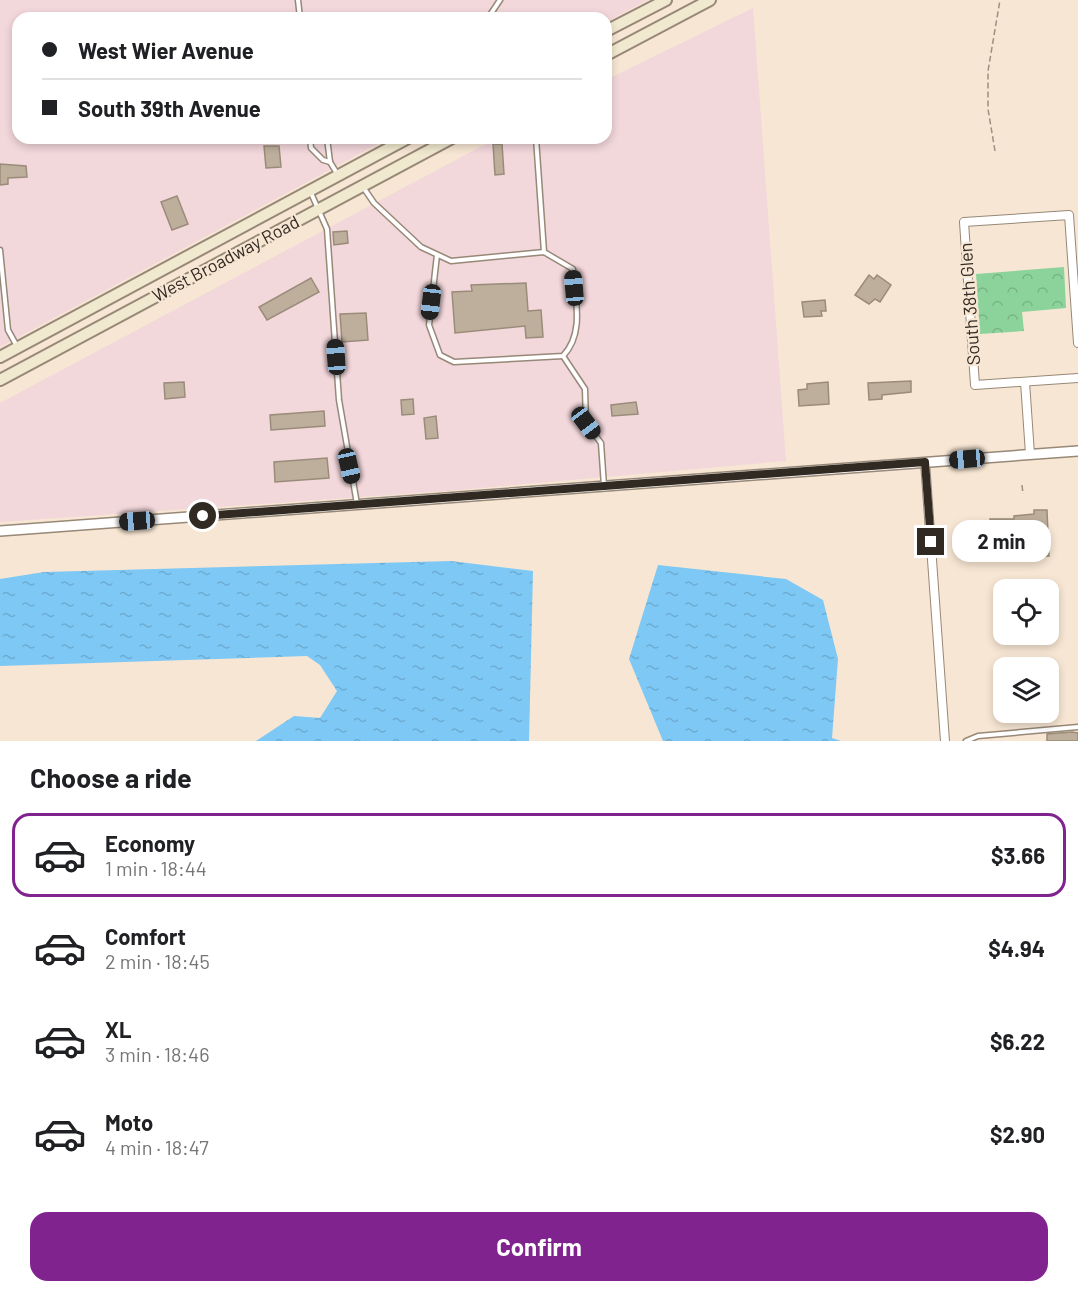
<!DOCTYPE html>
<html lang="en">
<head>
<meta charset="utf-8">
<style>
  body { margin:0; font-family:Barlow,sans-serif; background:#f2f2f2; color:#202124; height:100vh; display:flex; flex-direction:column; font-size:22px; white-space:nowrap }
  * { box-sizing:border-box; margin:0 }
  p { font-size:20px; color:#757577 }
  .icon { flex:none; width:33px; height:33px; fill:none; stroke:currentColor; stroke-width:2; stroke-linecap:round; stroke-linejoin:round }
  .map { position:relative; height:741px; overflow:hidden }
  .drawer { display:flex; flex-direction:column; background:#fff; flex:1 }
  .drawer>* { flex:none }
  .banner { position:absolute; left:12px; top:12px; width:600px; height:132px; border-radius:18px; box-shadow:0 3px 9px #0003; display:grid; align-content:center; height:132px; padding:0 30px; background:#fff }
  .buttons { position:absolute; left:993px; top:579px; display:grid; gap:12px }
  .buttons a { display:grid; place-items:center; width:66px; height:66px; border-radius:12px; background:#fff; box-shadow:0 3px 9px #0003; font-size:30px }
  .end { position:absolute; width:27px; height:27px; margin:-14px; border:8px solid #312a23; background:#fff; box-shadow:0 0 0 3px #fff }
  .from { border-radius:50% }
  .bubble { position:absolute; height:42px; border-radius:18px; background:#fff; box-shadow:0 3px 9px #0003; font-size:20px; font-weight:700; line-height:42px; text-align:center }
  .car { position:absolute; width:18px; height:36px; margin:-18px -9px; border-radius:8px; box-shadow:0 0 4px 2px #0007; background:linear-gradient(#222 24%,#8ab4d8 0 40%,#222 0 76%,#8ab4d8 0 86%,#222 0) }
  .banner b { display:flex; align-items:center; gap:21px; height:57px; font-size:22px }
  .banner b+b { border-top:2px solid #e0e0e0 }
  .banner i { width:15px; height:15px; background:#202124 }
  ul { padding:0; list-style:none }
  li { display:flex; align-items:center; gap:18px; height:84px; margin:0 12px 9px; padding:0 18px; border:3px solid transparent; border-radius:18px }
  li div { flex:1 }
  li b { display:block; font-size:22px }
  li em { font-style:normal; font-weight:700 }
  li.on { border-color:#81238f }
  li>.icon { width:54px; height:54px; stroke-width:1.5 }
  h2 { padding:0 30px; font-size:27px; line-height:72px }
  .button { display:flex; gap:12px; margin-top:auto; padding:12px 30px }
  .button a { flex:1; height:69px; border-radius:18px; background:#81238f; color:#fff; font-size:24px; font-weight:700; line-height:69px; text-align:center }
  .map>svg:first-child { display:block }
  .industrial { fill:#f2d7db }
  .park { fill:url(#park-crowns) }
  .water { fill:url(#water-ripples) }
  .building { fill:#beae9c; stroke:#9b8c7a; stroke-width:1.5 }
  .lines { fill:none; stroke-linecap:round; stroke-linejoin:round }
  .service-casing { stroke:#978877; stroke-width:7 }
  .minor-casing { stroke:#978877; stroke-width:10 }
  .tertiary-casing { stroke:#978877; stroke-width:12 }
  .secondary-casing { stroke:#978877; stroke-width:14 }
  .path { stroke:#9d9083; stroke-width:1.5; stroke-dasharray:6 3; stroke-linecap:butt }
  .service { stroke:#fff; stroke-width:4 }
  .minor { stroke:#fff; stroke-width:8 }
  .tertiary { stroke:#fff; stroke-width:9 }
  .secondary { stroke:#f1e9cf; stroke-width:10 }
  .route { stroke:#312a23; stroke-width:8 }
  .labels { text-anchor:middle; stroke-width:4.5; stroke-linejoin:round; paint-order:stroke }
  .street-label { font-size:18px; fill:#312a23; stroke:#f7e6d3 }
</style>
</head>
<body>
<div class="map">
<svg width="1078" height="741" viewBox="0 0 1078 741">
  <defs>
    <pattern id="park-crowns" width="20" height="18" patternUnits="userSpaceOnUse" patternTransform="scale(1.5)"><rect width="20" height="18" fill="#8bd39b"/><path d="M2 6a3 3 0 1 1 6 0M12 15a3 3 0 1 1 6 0" fill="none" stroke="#78b585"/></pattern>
    <pattern id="water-ripples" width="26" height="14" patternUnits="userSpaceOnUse" patternTransform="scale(1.5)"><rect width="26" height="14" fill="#7dc8f5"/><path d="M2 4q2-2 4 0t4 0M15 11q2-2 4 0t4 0" fill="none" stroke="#6cacd2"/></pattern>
  </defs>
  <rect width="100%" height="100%" fill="#f7e6d3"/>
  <g class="industrial">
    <path d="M0,0H648L606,22V18H18V138H389L0,347Z"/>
    <path d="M753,8L786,461L447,491L0,522V403L497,138H606V80Z"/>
  </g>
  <path class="park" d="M1064,267L1066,308L1022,312L1024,331L980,334L976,274Z"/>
  <g class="water">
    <path d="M451,561L533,571L529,741H256L294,716L320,718L337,691L320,665L307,656L0,666V579L44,572Z"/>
    <path d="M658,565L786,579L823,600L838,659L832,738L841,741H663L629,659Z"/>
  </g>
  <g class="building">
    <path d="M493,144H502L504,174L495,175Z"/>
    <path d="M264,146H279L281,167L266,168Z"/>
    <path d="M0,164L26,166L27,177L8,178V184L0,185Z"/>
    <path d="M177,196L188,224L172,230L161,202Z"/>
    <path d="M347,231L348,243L334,245L333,232Z"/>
    <path d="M869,275L874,279L877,275L891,285L880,302L875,299L869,304L855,295Z"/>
    <path d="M311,278L319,292L267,320L259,307Z"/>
    <path d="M526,283L528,311L541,310L543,337L526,338L525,326L455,333L452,292L472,291L471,285Z"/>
    <path d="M825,300L826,311H821L822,316L804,317L802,302Z"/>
    <path d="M366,313L368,340L342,342L340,314Z"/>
    <path d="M911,381V392L882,395V399L869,400L868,383Z"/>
    <path d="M184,382L185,397L165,399L164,383Z"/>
    <path d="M828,382L829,404L799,406L798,390L807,389V384Z"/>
    <path d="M413,399L414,414L402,415L401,400Z"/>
    <path d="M636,402L638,414L612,416L611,405Z"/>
    <path d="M324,411L325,426L271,430L270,415Z"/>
    <path d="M436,416L438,438L426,439L424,418Z"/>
    <path d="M327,458L329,478L275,482L274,462Z"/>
    <path d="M1034,510H1047L1049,556L1023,557V549L1006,550L1005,540L992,541L990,519H1014V516L1034,514Z"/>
    <path d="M1072,732L1078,733V741H1047V734Z"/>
  </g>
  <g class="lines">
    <g class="service-casing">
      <g id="service">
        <path d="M298,0L300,18"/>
        <path d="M488,18L500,0"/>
        <path d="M310,138L311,148L323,160L330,162L338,175"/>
        <path d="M327,138L330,162"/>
        <path d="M536,138L544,252"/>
        <path d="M363,187L374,203L421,247L451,261L544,252L573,269C575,299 585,333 563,356L454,362L440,355L429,325L437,255"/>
        <path d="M311,193L327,229L339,400L357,504"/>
        <path d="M0,250L8,330L18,348"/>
        <path d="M563,356L585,389L586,423L601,443L604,486"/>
        <path d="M966,741L978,736L1078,727"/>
      </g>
    </g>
    <g class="minor-casing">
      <g id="minor">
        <path d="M1078,343L1069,215L964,222L975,385L1078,378"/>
        <path d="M1025,382L1030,454"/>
        <path d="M925,462L945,741"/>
      </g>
    </g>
    <g class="tertiary-casing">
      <path id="tertiary" d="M0,531L1078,451"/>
    </g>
    <g class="secondary-casing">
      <g id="secondary">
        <path d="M606,31L666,0"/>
        <path d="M606,55L710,0"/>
        <path d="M0,357L408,138"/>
        <path d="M0,380L452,138"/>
      </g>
    </g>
    <g class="path">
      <path d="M995,151L988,109V71L1000,0"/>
      <path d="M1022,485L1023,494"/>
    </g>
    <use href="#service" class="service"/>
    <use href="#minor" class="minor"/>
    <use href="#tertiary" class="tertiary"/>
    <use href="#secondary" class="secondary"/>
  </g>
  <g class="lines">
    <path class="route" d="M203,516L925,462L931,542"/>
  </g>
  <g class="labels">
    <g class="street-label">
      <text transform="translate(226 259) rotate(-28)" y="6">West Broadway Road</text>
      <text transform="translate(970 304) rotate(-94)" y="6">South 38th Glen</text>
    </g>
  </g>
</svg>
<div class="buttons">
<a><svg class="icon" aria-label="locate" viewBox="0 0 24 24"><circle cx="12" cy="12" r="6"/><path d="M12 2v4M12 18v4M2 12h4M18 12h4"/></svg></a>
<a><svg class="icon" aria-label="layers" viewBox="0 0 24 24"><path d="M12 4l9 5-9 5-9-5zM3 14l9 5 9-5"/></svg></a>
</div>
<i class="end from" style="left:203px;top:516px"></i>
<i class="end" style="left:931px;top:542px"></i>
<div class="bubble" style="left:952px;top:520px;width:99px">2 min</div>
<i class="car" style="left:574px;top:288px;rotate:355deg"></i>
<i class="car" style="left:431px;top:302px;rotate:187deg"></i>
<i class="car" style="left:336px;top:357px;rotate:356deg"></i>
<i class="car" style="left:586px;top:423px;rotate:143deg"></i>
<i class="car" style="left:967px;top:459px;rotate:265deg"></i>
<i class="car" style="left:349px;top:466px;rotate:167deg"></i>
<i class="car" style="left:137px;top:521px;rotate:266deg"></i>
<div class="banner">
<b><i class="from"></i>West Wier Avenue</b>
<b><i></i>South 39th Avenue</b>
</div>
</div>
<section class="drawer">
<h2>Choose a ride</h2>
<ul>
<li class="on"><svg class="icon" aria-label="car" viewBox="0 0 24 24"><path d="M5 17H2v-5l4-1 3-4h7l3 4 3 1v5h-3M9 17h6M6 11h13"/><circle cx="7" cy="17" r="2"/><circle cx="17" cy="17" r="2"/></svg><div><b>Economy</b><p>1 min · 18:44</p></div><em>$3.66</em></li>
<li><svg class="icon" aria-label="car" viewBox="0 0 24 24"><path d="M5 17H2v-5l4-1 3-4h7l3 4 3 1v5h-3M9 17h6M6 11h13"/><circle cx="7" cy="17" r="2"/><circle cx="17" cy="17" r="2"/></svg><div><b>Comfort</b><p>2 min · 18:45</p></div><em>$4.94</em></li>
<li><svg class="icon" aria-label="car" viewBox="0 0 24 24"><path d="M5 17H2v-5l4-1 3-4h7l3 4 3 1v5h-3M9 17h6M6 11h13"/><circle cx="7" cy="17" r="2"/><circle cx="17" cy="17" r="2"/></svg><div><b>XL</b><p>3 min · 18:46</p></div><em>$6.22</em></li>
<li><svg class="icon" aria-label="car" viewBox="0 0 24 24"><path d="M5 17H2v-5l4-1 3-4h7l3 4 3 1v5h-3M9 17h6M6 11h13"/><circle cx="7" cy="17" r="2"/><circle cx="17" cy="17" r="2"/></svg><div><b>Moto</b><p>4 min · 18:47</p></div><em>$2.90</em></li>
</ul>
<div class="button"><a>Confirm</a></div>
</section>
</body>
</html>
